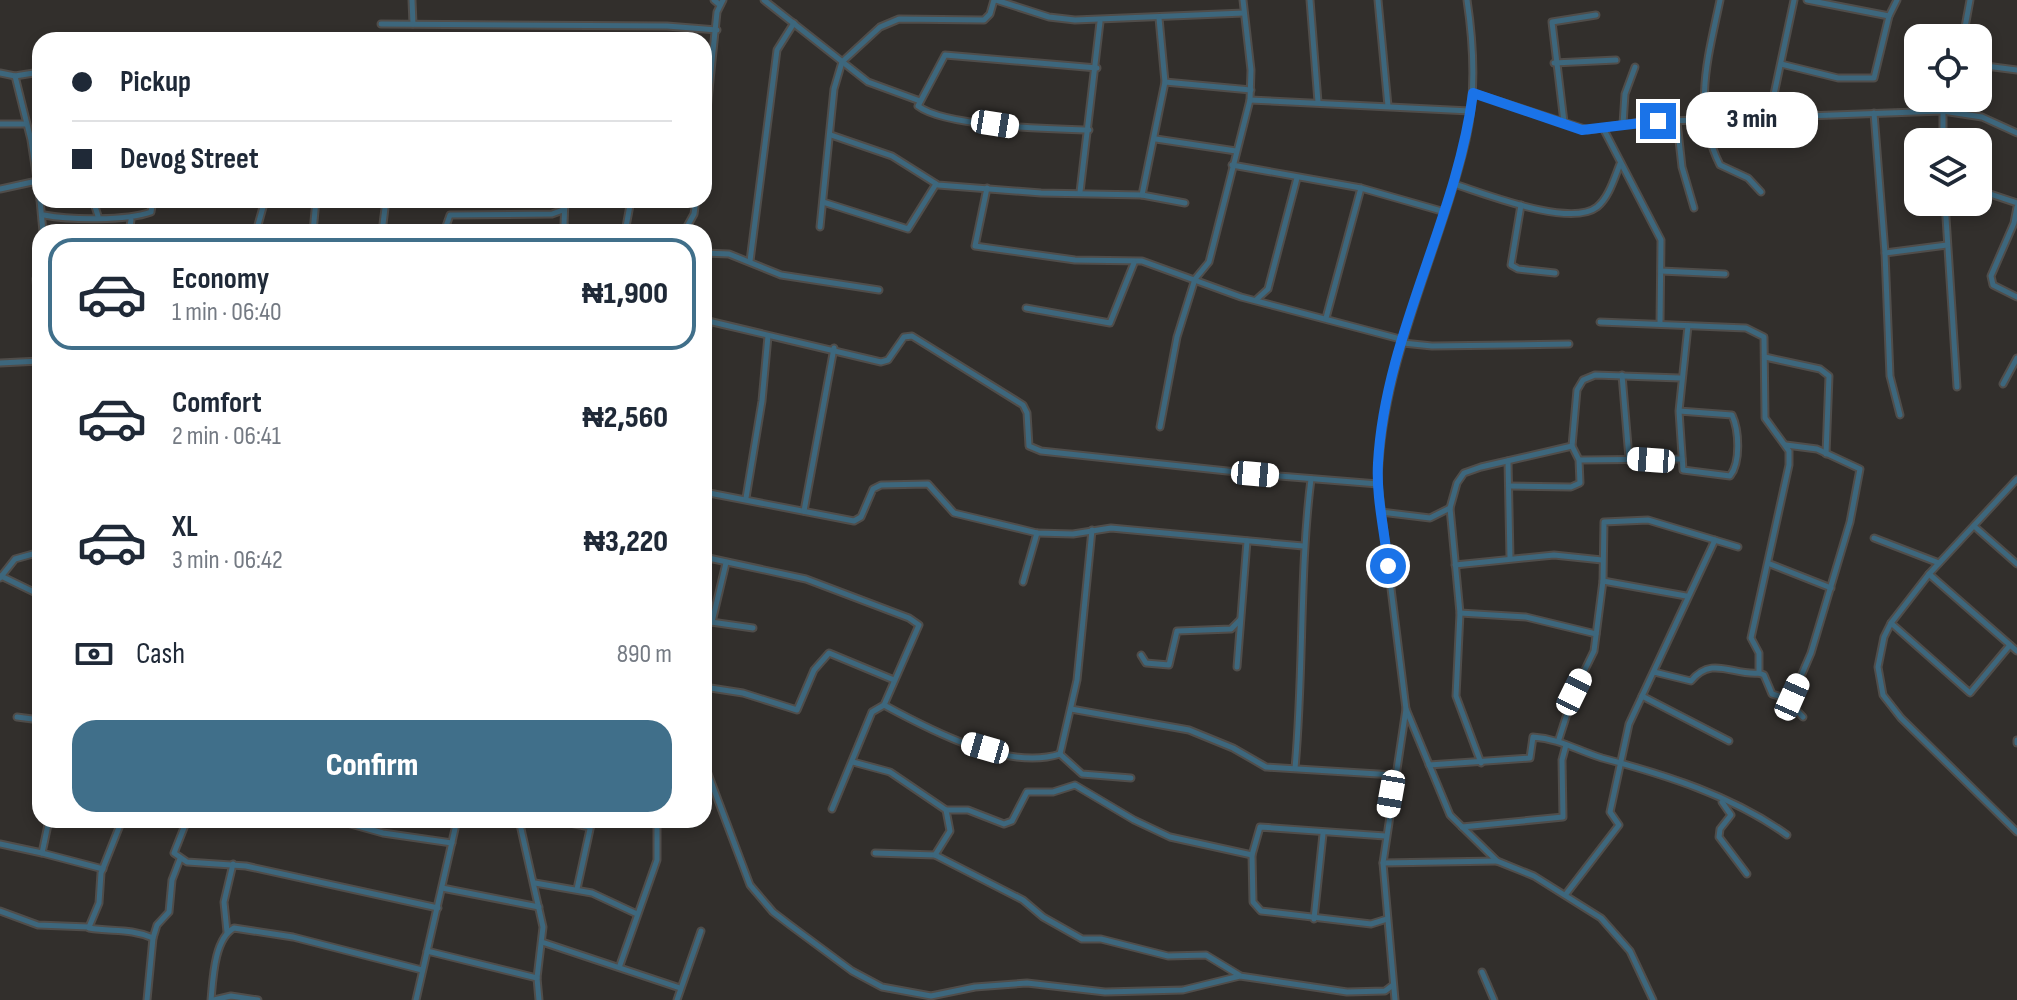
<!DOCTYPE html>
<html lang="en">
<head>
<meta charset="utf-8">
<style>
  body { margin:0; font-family:"Sofia Sans Condensed",sans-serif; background:#f6f6f7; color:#1f2937; height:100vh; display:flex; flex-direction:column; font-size:30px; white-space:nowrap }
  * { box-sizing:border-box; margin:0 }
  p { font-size:26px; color:#747a83 }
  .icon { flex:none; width:44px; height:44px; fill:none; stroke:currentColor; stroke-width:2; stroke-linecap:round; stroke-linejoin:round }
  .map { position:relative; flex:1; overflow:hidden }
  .drawer { position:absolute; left:32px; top:224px; width:680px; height:604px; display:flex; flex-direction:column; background:#fff; border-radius:24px; box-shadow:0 4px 12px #0003 }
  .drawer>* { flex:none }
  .banner { position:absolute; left:32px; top:32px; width:680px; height:176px; border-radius:24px; box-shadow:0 4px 12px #0003; display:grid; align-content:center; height:176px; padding:0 40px; background:#fff }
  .controls { position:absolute; left:1904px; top:24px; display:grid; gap:16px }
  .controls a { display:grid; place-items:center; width:88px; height:88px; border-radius:16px; background:#fff; box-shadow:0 4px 12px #0003; font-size:40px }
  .end { position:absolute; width:36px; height:36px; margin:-18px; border:10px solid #1a73e8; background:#fff; box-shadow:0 0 0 4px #fff }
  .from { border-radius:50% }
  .bubble { position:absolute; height:56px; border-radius:24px; background:#fff; box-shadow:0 4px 12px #0003; font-size:26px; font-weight:800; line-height:56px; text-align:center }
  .car { position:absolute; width:24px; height:48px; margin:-24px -12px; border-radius:10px; box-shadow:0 0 6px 2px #0007; background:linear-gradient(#fff 24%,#345 0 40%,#fff 0 76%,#345 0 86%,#fff 0) }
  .banner b { display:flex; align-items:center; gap:28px; height:76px; font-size:30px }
  .banner b+b { border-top:2px solid #e0e1e3 }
  .banner i { width:20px; height:20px; background:#1f2937 }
  ul { padding:14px 0 0; list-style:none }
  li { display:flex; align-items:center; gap:24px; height:112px; margin:0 16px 12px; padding:0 24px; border:4px solid transparent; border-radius:24px }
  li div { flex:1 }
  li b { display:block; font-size:30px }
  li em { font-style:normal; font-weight:800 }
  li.active { border-color:#406f8a }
  li>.icon { width:72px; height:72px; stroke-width:1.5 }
  .pay { display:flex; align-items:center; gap:20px; height:88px; padding:0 40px; font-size:30px }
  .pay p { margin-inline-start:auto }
  .cta { display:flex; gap:16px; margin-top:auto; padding:16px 40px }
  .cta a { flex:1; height:92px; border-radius:24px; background:#406f8a; color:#fff; font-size:32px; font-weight:800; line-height:92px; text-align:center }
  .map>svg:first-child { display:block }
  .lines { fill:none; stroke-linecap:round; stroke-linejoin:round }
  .minor-casing { stroke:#504d4a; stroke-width:9 }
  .minor { stroke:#3d677d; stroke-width:5 }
  .route { stroke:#1a73e8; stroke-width:10 }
</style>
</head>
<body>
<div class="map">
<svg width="2017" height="1000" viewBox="0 0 2017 1000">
  <rect width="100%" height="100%" fill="#322f2c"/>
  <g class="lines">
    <g class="minor-casing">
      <g id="minor">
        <path d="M412,0L413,24"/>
        <path d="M714,0L720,5"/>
        <path d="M764,0L868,82L920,101"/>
        <path d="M996,0L1049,17L1075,20L1244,13"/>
        <path d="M1310,0L1318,102"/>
        <path d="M1378,0L1388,106"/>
        <path d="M1720,0C1708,58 1692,109 1720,165L1748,178L1761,192"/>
        <path d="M1807,0L1889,16"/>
        <path d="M381,24L667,26L717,30"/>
        <path d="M1963,38L1970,0"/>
        <path d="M1554,63L1616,60"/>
        <path d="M1781,64L1838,78H1874L1889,16L1897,0"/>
        <path d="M1978,65L2017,70"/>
        <path d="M0,73L15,76L40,72"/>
        <path d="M15,76L31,140L40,199"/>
        <path d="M1165,82L1251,90"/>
        <path d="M1473,93L1588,130L1641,122L1943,111L1982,117L2017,133"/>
        <path d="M1250,100L1470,111"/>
        <path d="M1943,111V142"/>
        <path d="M1953,112L1955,98"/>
        <path d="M1874,113L1885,253"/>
        <path d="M1769,118L1794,0"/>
        <path d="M1564,122L1552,22L1596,15"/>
        <path d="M1677,122L1682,167L1694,208"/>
        <path d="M0,124H26"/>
        <path d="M1623,124L1625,94L1635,67"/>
        <path d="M1603,128L1661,240L1660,324"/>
        <path d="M1089,130C1052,129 945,127 918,106L945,55L1097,68"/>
        <path d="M831,135L892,156L938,185L1041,193L1142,195L1185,203"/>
        <path d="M704,139L717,12L723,0"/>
        <path d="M1156,139L1236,151"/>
        <path d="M1232,165L1361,188L1445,212"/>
        <path d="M1454,184C1483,193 1570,228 1597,207C1609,197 1614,179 1620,164"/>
        <path d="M987,188L975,246L1075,260L1142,261L1241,297L1404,340"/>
        <path d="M0,189L37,181"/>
        <path d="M1978,190L2017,203"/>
        <path d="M1080,192L1100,22"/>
        <path d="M1142,195L1165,82L1159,18"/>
        <path d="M40,200L43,232"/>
        <path d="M93,200L98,216"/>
        <path d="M565,200L564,224L568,232"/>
        <path d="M823,202L908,229L936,184"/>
        <path d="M1945,202L1957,387"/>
        <path d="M1521,205L1511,265L1518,269L1555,273"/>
        <path d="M2017,207L2014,223L1991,276L1993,285L2017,297"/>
        <path d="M44,215C70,220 126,221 151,212L153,200"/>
        <path d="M820,227L834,89L842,62L880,27L899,19L984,20L990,14L994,0"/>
        <path d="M129,232L131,220"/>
        <path d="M256,232L265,200"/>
        <path d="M313,232L316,200"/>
        <path d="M382,232L386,200"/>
        <path d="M444,232L450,215L552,214L563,210"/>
        <path d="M625,232L631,200"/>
        <path d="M684,232L694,214L696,200"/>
        <path d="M704,253L729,254L781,275L879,290"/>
        <path d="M40,261L36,279L40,333"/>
        <path d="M750,261L777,50L794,23"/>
        <path d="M1661,271L1725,274"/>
        <path d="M1256,300L1268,289L1297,178"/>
        <path d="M1026,308L1110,323L1134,263"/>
        <path d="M1326,318L1361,188"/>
        <path d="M704,320L881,362L888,360L904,337L912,336L1023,405L1027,413L1029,446L1041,451L1255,474L1378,484"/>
        <path d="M1600,322L1746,328L1764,337L1765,418L1789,451V465L1751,638L1759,653V673L1764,675L1772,694L1785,698L1803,717"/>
        <path d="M1403,343L1432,346L1569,344"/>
        <path d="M704,350L709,321"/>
        <path d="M1765,357L1820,369L1829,376L1826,454"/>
        <path d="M0,363L40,361"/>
        <path d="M1622,375L1629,458"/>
        <path d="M2003,384L2017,358"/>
        <path d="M1679,411L1732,415C1739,430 1741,462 1730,476L1683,470L1679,411L1688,326"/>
        <path d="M1900,415L1890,376L1885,253L1947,245"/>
        <path d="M1160,427L1177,337L1195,279L1209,262L1250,100L1251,70L1243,0"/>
        <path d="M1786,445L1817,449L1860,469L1850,522L1811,653L1792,697"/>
        <path d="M1580,460L1682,459"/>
        <path d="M1508,461L1510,558"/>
        <path d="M2017,479L1929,574L1891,623L1884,637L1878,667L1883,695L1901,718L2017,832"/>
        <path d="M1509,486L1571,487L1580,483L1579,460L1572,446L1577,390L1583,380L1595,375L1680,378"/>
        <path d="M704,492L854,521L861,517L873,489L881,485L928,484L954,513L1037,533L1073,534L1111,528L1303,546"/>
        <path d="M746,498L762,401L768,336"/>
        <path d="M804,511L834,348"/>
        <path d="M1381,512L1430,518L1450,508"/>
        <path d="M1974,526L2017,564"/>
        <path d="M1874,538L1939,563"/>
        <path d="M704,557L806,579L909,618L919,625L884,705L872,712L832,809"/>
        <path d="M1770,564L1831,588"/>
        <path d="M1455,565L1554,555L1602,560"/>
        <path d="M1929,574L2017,651"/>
        <path d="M1,576L40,595"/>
        <path d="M0,578L15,559L40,552"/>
        <path d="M1603,581L1686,596"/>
        <path d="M1023,582L1037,533"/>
        <path d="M1460,613L1526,617L1596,634"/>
        <path d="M704,621L753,628"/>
        <path d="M712,622L726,563"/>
        <path d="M1891,623L1970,693L2010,645"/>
        <path d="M1141,655L1146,663L1169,665L1177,631L1231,629L1240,620"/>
        <path d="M1237,667L1247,541"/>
        <path d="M1654,672L1691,681C1712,655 1733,676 1759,673"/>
        <path d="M704,687L743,693L797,710L814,670L829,653L894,680"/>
        <path d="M1642,696L1729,741"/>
        <path d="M884,705C930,730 1007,771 1060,754"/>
        <path d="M1071,709L1189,730L1233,748L1266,767L1394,775"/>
        <path d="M1406,709L1450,815L1497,861L1534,876L1601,918L1630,951L1653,1000"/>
        <path d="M17,717L40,720"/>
        <path d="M1559,739L1574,692L1594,651L1603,581L1604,522L1648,520L1738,547"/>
        <path d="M2017,740V743"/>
        <path d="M1060,754L1077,680L1092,530"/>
        <path d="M1060,754L1082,774L1131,778"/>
        <path d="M853,762L890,772L946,810H968L1004,824L1012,821L1027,792H1053L1075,785L1134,820L1170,837L1252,855"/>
        <path d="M704,763L750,885L773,912L790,925L852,971L882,987L931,996L975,987L1027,983L1105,992L1183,990L1240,976L1347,992L1385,991L1393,985"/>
        <path d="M1481,763L1456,696L1460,613L1450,508L1457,483L1464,473L1481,467L1572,446"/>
        <path d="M1429,765L1530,758L1533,737C1560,739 1576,750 1602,758C1666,775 1733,796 1787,835"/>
        <path d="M1295,768C1304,672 1299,575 1311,479"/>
        <path d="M1722,802L1731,815L1720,829L1719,837L1747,874"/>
        <path d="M49,820L42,853L103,869"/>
        <path d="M187,820L174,853L187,862L246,866L438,908"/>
        <path d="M336,820L383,833L452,843"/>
        <path d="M519,820L543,927L537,978L539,1000"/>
        <path d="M555,820L590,827"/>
        <path d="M1462,827L1563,817L1562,760L1566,745"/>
        <path d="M1385,836L1260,827L1252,855L1253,902L1261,911L1371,924L1387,919"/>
        <path d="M0,844L42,853"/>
        <path d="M875,853L935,855L1023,900L1043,917L1082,939H1101L1168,956L1206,955L1239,975"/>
        <path d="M935,855L950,831L946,810"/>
        <path d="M1383,863L1497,861"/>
        <path d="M535,883L592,893L637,914"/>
        <path d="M442,888L539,907"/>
        <path d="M577,889L592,820"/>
        <path d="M1566,894L1619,825L1610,812L1629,724L1715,540"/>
        <path d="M0,911L38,925L89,927L99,903L101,873L122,820"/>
        <path d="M1314,919L1323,834"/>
        <path d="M89,928C112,932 130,928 153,938"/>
        <path d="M227,932L224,902L233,864"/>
        <path d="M542,942L680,988"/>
        <path d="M427,951L537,978"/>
        <path d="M620,965L657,860V820"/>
        <path d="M1482,972L1494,1000"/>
        <path d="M147,1000L153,938L157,925L169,912L172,880L180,859"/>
        <path d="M211,1000C213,979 214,939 234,928L293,937L422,970"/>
        <path d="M214,1000L231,996L258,1000"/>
        <path d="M416,1000L457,820"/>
        <path d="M677,1000L701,931"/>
        <path d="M1395,1000L1383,863L1406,709L1378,484C1380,364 1439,255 1466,140C1476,95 1474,46 1467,0"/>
      </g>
    </g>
    <use href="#minor" class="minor"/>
  </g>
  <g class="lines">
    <path class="route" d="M1388,566C1385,532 1376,498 1378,463C1385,335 1457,219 1473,93L1582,130L1658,121"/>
  </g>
</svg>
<div class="controls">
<a><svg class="icon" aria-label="locate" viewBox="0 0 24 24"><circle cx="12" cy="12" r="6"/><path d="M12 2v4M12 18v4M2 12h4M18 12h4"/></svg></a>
<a><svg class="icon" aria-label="layers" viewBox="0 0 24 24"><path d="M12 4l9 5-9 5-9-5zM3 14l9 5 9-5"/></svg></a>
</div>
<i class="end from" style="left:1388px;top:566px"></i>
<i class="end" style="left:1658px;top:121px"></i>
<div class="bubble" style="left:1686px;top:92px;width:132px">3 min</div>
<i class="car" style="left:995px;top:124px;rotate:99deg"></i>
<i class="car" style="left:1651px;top:460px;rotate:274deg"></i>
<i class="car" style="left:1255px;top:474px;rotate:95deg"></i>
<i class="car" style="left:1574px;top:692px;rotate:26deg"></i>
<i class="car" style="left:1792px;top:697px;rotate:24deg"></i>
<i class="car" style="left:985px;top:748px;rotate:286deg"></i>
<i class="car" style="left:1391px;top:794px;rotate:190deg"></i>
<div class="banner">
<b><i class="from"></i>Pickup</b>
<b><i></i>Devog Street</b>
</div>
<section class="drawer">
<ul>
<li class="active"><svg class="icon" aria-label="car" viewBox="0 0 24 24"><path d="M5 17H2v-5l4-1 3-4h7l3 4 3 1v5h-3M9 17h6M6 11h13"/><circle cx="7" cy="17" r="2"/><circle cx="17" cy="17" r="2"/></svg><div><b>Economy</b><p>1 min · 06:40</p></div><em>₦1,900</em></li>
<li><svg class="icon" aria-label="car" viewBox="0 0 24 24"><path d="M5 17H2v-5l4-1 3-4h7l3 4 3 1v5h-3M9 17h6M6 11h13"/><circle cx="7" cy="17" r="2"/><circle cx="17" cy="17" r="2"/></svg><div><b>Comfort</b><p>2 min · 06:41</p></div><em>₦2,560</em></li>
<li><svg class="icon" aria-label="car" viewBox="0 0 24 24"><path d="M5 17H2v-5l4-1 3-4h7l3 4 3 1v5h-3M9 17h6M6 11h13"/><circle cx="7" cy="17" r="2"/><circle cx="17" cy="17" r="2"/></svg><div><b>XL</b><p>3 min · 06:42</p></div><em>₦3,220</em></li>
</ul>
<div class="pay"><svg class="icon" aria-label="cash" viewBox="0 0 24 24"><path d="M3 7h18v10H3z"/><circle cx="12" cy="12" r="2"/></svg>Cash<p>890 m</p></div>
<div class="cta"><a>Confirm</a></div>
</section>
</div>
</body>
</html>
